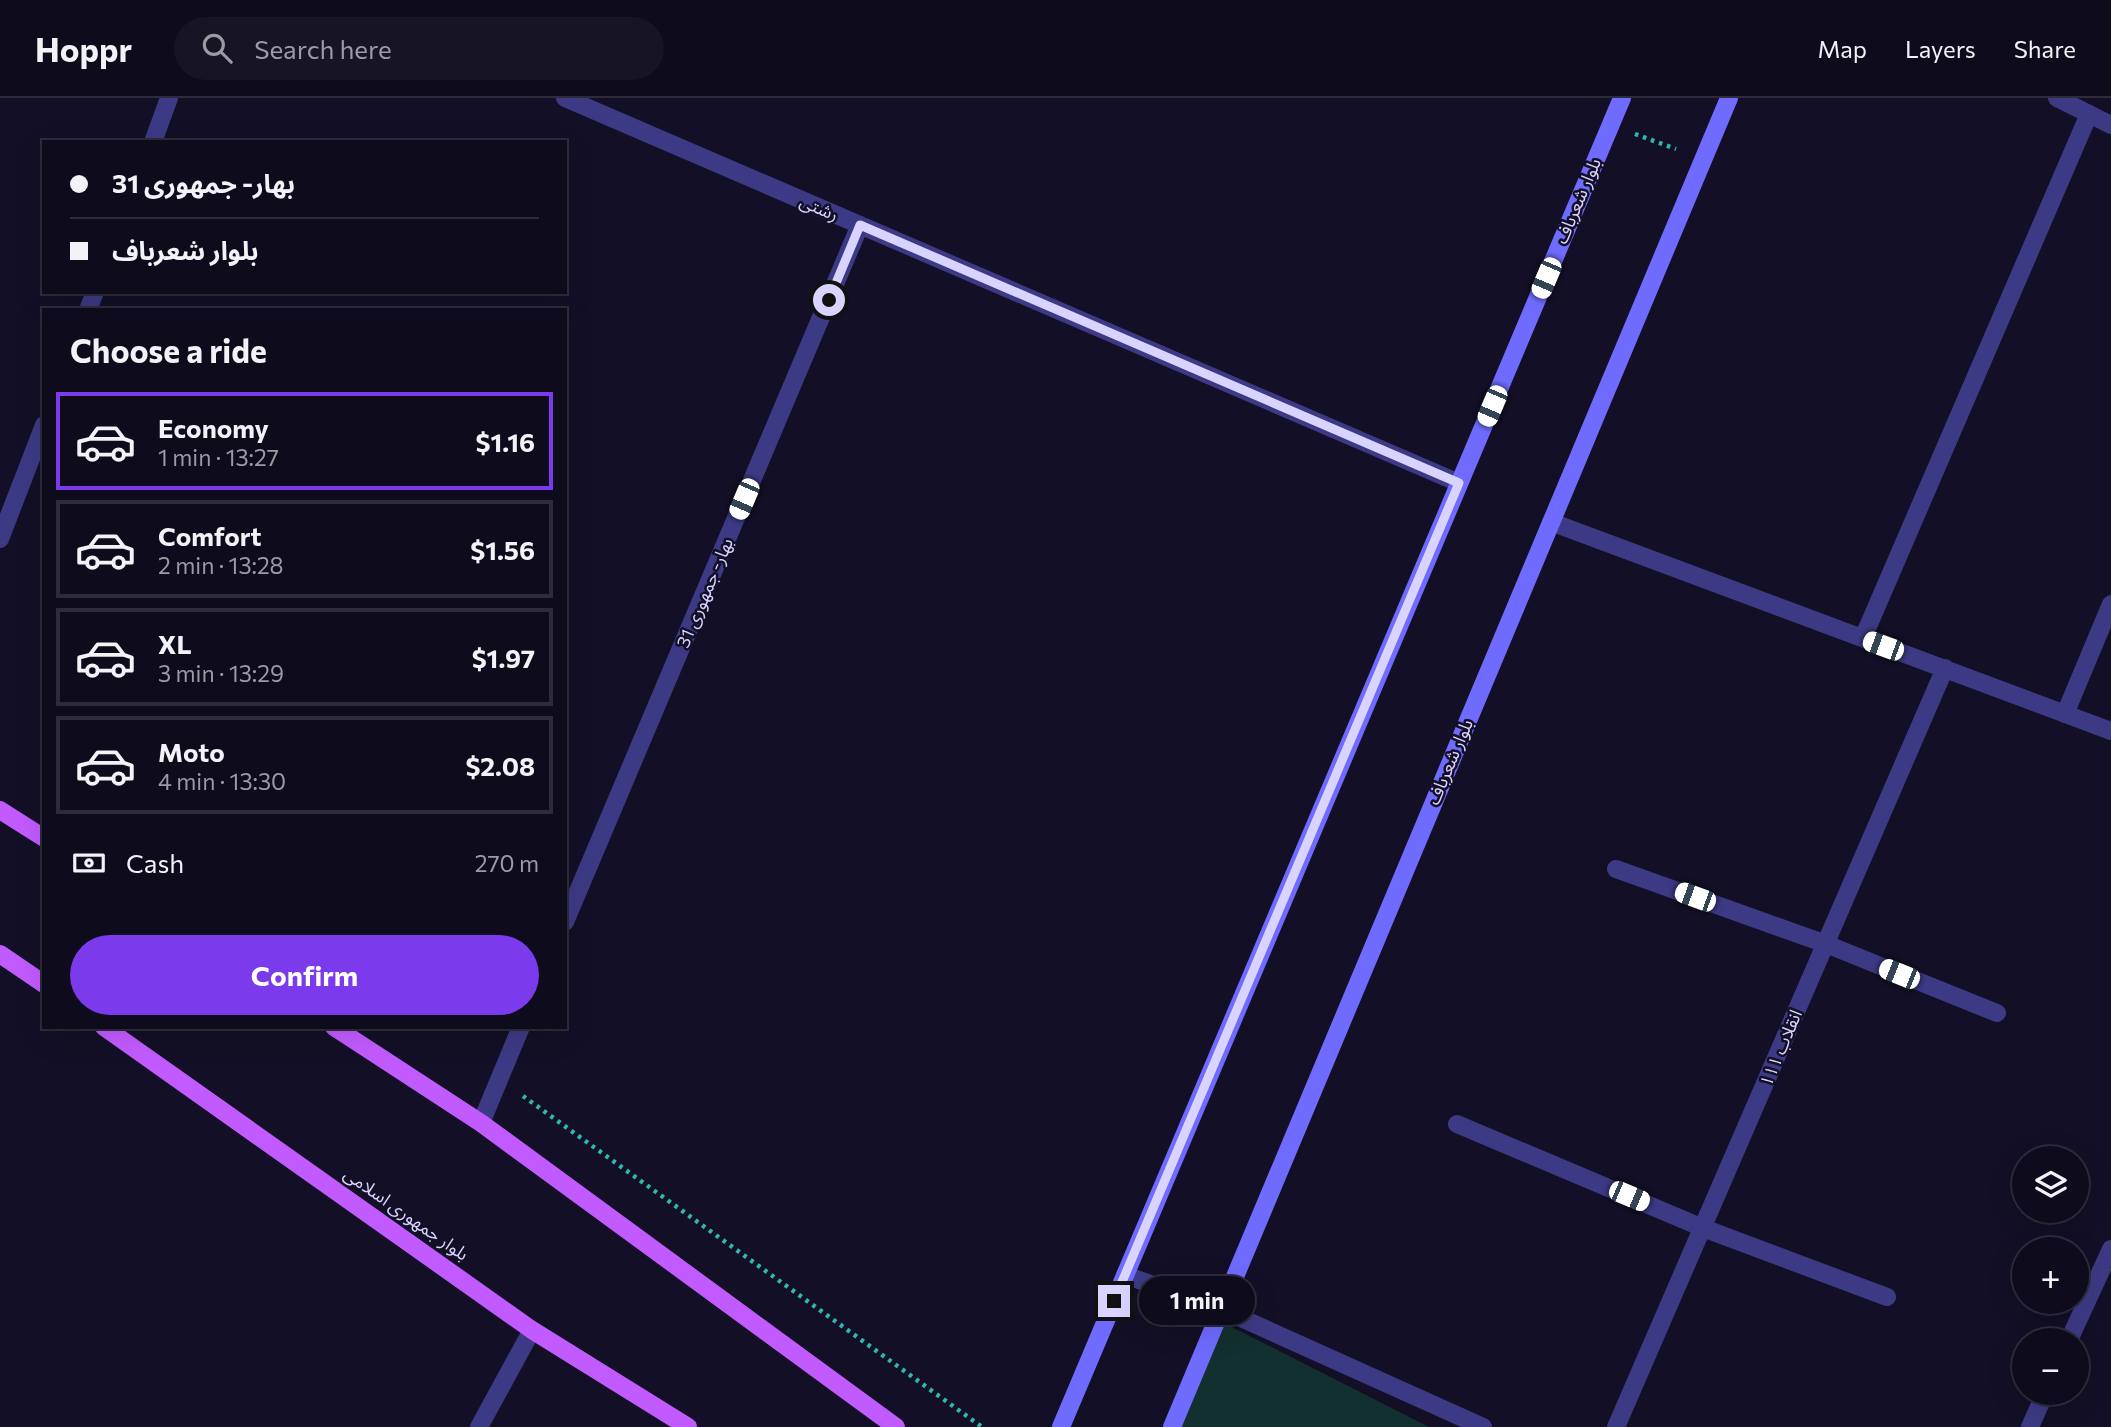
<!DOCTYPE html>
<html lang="en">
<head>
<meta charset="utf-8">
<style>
  body { margin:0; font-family:Commissioner,"Noto Sans Arabic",sans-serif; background:#171425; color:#f1f3f6; height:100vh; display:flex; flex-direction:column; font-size:26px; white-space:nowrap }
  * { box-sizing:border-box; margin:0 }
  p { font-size:23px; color:#9b9ba3 }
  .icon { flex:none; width:38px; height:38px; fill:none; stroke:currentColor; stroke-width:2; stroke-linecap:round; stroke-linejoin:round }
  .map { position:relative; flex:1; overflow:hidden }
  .side { position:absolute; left:42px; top:210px; width:525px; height:721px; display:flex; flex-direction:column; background:#0e0b1c; border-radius:0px; box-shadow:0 7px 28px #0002,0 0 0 2px #2e2b3b }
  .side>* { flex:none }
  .banner { position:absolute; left:42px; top:42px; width:525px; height:154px; border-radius:0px; box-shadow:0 7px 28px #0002,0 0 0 2px #2e2b3b; display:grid; align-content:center; height:154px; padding:0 28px; background:#0e0b1c }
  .buttons { position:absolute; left:2012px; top:1048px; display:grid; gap:14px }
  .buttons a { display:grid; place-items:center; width:77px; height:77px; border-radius:50%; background:#0e0b1c; box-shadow:0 7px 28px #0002,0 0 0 2px #2e2b3b; font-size:35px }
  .end { position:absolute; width:32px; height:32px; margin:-16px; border:9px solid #d9d4ff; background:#111; box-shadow:0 0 0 4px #111 }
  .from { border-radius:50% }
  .bubble { position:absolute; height:49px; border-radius:24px; background:#0e0b1c; box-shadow:0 7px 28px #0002,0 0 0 2px #2e2b3b; font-size:23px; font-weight:700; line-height:49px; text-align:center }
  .car { position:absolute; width:21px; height:42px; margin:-21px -10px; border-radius:9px; box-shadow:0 0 5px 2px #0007; background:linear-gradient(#fff 24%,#345 0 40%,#fff 0 76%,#345 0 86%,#fff 0) }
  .banner b { display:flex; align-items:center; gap:24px; height:66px; font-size:26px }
  .banner b+b { border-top:2px solid #2e2b3b }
  .banner i { width:18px; height:18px; background:#f1f3f6 }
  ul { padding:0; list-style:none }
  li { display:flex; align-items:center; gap:21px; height:98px; margin:0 14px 10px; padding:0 14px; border:4px solid #2e2b3b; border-radius:0px }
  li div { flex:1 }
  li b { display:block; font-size:26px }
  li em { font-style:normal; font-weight:700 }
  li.active { border-color:#7c3aed }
  li>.icon { width:63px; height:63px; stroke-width:1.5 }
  h2 { padding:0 28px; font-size:32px; line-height:84px }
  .pay { display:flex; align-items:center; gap:18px; height:77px; padding:0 28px; font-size:26px }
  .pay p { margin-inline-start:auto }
  .cta { display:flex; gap:14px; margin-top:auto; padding:14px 28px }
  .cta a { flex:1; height:80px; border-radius:42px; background:#7c3aed; color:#fff; font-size:28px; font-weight:700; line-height:80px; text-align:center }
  header { display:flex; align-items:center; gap:42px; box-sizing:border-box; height:98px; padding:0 35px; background:#0e0b1c; border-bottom:2px solid #2e2b3b }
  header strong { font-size:33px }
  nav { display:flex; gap:38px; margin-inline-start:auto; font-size:24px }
  .search { width:490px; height:63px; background:#171425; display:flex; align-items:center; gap:18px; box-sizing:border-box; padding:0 24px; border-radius:38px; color:#9b9ba3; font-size:26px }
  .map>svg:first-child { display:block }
  .green { fill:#12302f }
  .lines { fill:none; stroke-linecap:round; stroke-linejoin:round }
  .path { stroke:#2fb8b0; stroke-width:4.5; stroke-dasharray:3.5 5; stroke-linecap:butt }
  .minor { stroke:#3d3a85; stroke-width:18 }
  .secondary { stroke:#6f6bff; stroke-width:18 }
  .primary { stroke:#c25bff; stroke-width:18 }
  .route { stroke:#d9d4ff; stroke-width:9 }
  .labels { text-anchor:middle; stroke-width:5; stroke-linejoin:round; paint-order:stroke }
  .street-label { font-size:18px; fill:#d9d4ff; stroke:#130f26 }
</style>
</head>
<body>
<header>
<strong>Hoppr</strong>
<div class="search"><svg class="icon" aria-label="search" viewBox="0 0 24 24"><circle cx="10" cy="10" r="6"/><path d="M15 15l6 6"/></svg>Search here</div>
<nav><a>Map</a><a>Layers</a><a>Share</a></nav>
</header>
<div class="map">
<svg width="2111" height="1329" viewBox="0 0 2111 1329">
  <rect width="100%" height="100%" fill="#130f26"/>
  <path class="green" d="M1220,1223L1429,1329H1180Z"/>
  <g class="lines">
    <g class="path">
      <path d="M1635,36L1676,51"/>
      <path d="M523,998L982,1329"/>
    </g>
    <g class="minor">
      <path d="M565,0L1459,385"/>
      <path d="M2057,0L2111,27"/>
      <path d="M153,44L169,0"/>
      <path d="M88,212L95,194"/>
      <path d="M1551,424L2111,633"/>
      <path d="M0,441L44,327"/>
      <path d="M1863,540L2089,16"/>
      <path d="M2065,616L2111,506"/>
      <path d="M1616,771L1826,846L1997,915"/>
      <path d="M565,824L860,127"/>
      <path d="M481,1025L521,929"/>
      <path d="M1457,1026L1703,1130L1887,1199"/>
      <path d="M1125,1177L1221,1211L1483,1329"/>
      <path d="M2069,1242L2111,1151"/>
      <path d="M479,1329L532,1232"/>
      <path d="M1616,1329L1945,570"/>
      <path d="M2030,1329L2045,1295"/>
    </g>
    <g class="secondary">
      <path d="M1061,1329L1622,0"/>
      <path d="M1172,1329L1729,0"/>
    </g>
    <g class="primary">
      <path d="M0,712L44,740"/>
      <path d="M0,856L44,886"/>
      <path d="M104,929L532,1232L688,1329"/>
      <path d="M334,929L481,1025L896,1329"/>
    </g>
  </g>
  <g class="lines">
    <path class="route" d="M829,202L860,127L1459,385L1114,1203"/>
  </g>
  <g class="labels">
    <g class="street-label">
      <text transform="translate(1578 103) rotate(-67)" y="6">بلوار شعرباف</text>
      <text transform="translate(819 110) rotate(23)" y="6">رشتی</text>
      <text transform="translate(705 495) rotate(-67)" y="6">بهار- جمهوری 31</text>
      <text transform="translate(1450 664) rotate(-67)" y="6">بلوار شعرباف</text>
      <text transform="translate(1781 950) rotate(-67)" y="6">انقلاب ۱۱۱</text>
      <text transform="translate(406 1116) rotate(35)" y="6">بلوار جمهوری اسلامی</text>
    </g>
  </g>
</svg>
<div class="buttons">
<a><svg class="icon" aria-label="layers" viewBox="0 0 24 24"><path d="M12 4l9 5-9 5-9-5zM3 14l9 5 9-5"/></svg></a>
<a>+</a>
<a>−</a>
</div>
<i class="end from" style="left:829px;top:202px"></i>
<i class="end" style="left:1114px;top:1203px"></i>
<div class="bubble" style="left:1139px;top:1178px;width:116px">1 min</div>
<i class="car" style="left:1546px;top:180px;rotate:203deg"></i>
<i class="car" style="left:1492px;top:308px;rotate:203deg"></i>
<i class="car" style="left:744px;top:401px;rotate:203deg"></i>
<i class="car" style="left:1883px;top:548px;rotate:290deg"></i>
<i class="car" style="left:1695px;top:799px;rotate:290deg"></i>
<i class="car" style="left:1899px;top:876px;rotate:292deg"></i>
<i class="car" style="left:1629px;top:1098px;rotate:113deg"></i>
<div class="banner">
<b><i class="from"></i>بهار- جمهوری 31</b>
<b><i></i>بلوار شعرباف</b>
</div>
<section class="side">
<h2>Choose a ride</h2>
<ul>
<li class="active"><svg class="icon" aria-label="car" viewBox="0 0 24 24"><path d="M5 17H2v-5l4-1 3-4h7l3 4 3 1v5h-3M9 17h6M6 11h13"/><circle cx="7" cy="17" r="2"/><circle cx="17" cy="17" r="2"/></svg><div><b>Economy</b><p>1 min · 13:27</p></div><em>$1.16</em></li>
<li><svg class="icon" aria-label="car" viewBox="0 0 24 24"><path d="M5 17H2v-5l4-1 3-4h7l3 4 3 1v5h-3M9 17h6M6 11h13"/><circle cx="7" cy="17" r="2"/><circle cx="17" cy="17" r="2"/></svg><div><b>Comfort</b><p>2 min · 13:28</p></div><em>$1.56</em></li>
<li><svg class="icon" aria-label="car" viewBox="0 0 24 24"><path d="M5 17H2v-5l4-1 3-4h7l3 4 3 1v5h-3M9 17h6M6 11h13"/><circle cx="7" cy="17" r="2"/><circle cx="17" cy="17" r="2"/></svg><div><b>XL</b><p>3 min · 13:29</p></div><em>$1.97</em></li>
<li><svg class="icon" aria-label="car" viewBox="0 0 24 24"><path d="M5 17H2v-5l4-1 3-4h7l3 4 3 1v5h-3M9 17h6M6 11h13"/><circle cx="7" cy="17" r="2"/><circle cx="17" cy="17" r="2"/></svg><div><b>Moto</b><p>4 min · 13:30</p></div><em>$2.08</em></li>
</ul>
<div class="pay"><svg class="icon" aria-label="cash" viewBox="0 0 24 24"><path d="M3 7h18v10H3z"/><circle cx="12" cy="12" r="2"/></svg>Cash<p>270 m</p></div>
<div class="cta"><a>Confirm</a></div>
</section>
</div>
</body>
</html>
